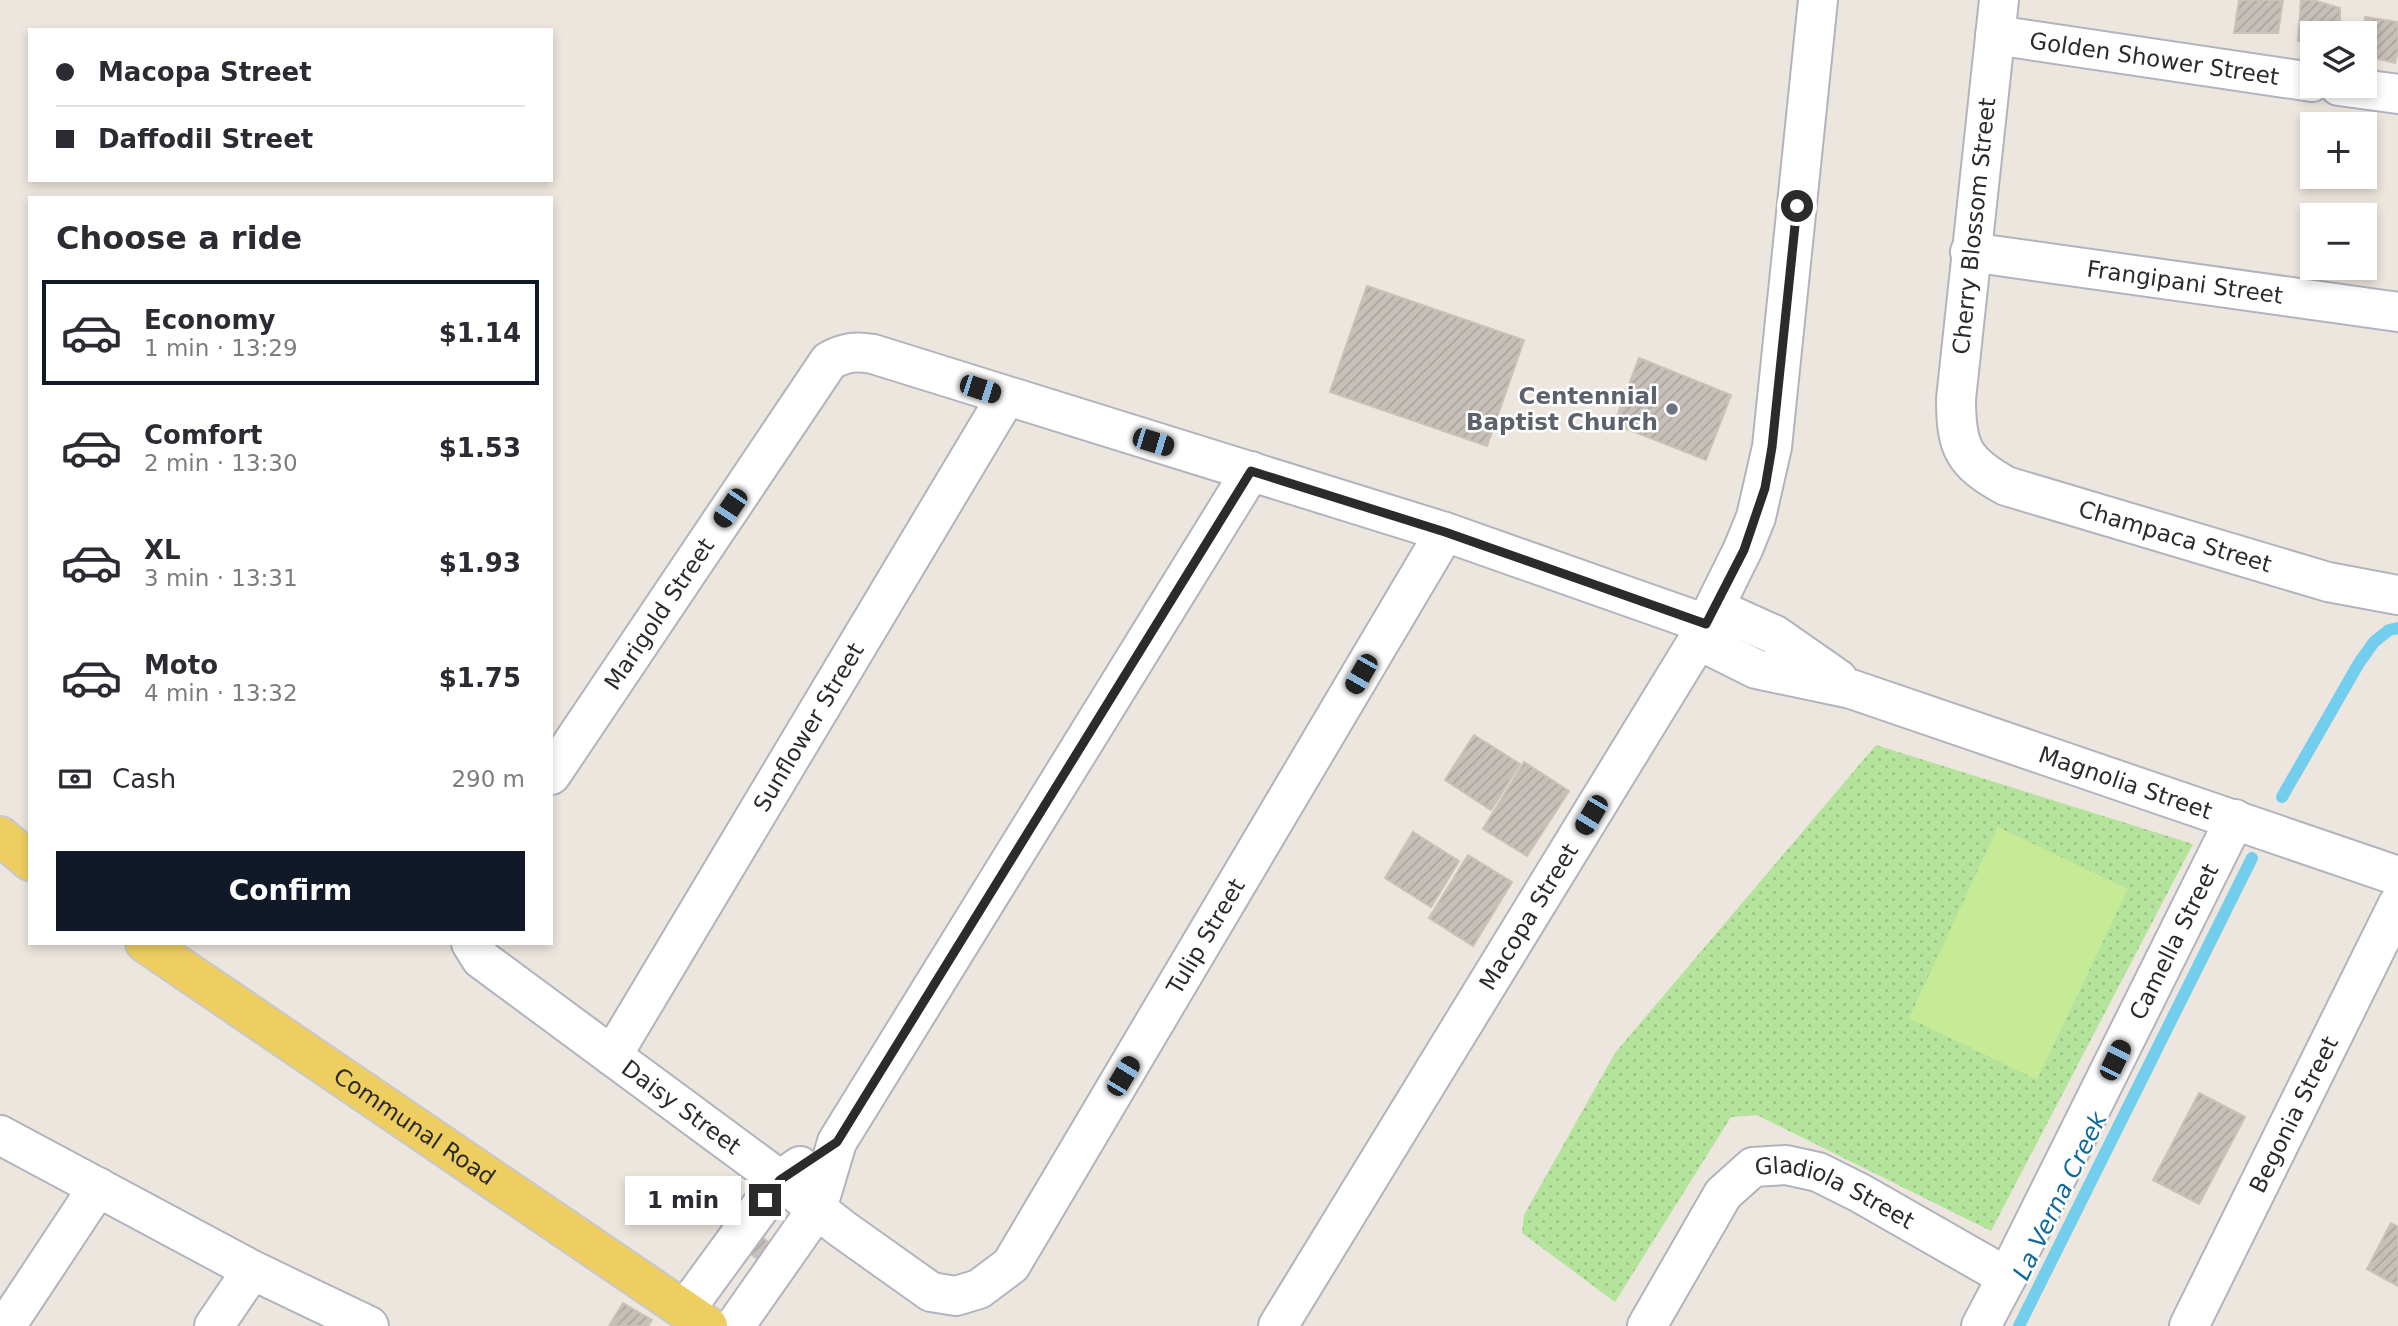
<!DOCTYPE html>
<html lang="en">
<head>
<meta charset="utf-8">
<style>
  body { margin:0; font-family:"DejaVu Sans",sans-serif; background:#f7f7f7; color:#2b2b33; height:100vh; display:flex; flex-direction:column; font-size:26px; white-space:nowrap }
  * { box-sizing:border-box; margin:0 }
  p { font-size:23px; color:#7c7c81 }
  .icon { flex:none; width:38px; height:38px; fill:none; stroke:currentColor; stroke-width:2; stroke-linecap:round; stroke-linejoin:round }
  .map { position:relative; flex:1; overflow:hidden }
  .side { position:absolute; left:28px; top:196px; width:525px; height:749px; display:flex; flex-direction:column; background:#fff; border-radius:0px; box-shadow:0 4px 10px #0003 }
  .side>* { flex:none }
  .banner { position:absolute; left:28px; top:28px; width:525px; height:154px; border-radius:0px; box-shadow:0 4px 10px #0003; display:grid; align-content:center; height:154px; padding:0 28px; background:#fff }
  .buttons { position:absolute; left:2300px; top:21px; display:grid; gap:14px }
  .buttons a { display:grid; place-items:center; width:77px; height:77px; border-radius:0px; background:#fff; box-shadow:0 4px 10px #0003; font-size:35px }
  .end { position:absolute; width:32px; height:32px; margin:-16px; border:9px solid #2b2b2b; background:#fff; box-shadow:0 0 0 4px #fff }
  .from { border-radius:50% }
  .bubble { position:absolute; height:49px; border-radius:0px; background:#fff; box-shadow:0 4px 10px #0003; font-size:23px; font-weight:700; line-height:49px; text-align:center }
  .car { position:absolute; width:21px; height:42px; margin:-21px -10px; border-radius:9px; box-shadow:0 0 5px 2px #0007; background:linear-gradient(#222 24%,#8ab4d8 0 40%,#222 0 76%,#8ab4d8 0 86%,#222 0) }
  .banner b { display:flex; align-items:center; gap:24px; height:66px; font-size:26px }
  .banner b+b { border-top:2px solid #e1e1e2 }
  .banner i { width:18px; height:18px; background:#2b2b33 }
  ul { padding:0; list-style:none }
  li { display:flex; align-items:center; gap:21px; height:105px; margin:0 14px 10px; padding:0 14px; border:4px solid transparent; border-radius:0px }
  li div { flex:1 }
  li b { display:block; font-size:26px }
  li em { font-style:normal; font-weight:700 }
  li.selected { border-color:#111827 }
  li>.icon { width:63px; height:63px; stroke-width:1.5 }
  h2 { padding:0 28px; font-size:32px; line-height:84px }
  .pay { display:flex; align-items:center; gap:18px; height:77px; padding:0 28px; font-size:26px }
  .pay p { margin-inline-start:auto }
  .primary-button { display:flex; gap:14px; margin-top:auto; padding:14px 28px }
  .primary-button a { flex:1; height:80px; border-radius:0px; background:#111827; color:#fff; font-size:28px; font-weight:700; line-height:80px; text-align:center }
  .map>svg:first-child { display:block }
  .park { fill:url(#park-dots) }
  .pitch { fill:#c7ea97 }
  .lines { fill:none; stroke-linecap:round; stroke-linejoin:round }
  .stream { stroke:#73cded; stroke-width:12 }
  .building { fill:url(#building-hatch); stroke:#c8c2b7; stroke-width:2 }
  .minor-casing { stroke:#b1b4bf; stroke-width:42 }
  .major-casing { stroke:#c8c8c8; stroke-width:42 }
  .minor { stroke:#fff; stroke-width:38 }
  .major { stroke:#efce61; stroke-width:38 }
  .route { stroke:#2b2b2b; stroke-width:9 }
  .worship-dot { fill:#6b7280; stroke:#fff; stroke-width:2.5 }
  .labels { text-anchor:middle; stroke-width:5; stroke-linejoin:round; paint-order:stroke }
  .street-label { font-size:23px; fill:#2b2b2b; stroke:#fff }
  .worship-label { font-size:23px; font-weight:bold; fill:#5b616d; stroke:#fff; text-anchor:end }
  .water-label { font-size:24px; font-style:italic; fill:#0f6b9c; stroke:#fff }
</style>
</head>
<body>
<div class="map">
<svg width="2398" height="1326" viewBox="0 0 2398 1326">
  <defs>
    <pattern id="park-dots" width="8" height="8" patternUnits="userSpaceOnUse" patternTransform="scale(1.75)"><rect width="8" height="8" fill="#b4e39b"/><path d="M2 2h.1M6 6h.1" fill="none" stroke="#9bc386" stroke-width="1.8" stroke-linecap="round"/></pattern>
    <pattern id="building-hatch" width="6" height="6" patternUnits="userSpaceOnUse" patternTransform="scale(1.75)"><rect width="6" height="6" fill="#c6c0b9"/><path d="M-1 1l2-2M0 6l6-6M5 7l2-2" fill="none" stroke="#aaa59f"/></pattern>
  </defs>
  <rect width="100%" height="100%" fill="#ede6de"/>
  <path class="park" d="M1876,745L2193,844L1991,1231L1757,1115L1731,1117L1615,1302L1522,1233L1524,1215L1615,1053Z"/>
  <path class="pitch" d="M1998,827L2128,889L2037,1080L1909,1018Z"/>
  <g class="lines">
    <g class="stream">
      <path d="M2282,797L2359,663L2374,642L2389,630L2398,628"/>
      <path d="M2019,1326L2252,858"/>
    </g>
  </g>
  <g class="building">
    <path d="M2239,0H2283L2278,33H2234Z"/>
    <path d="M2301,0H2313L2340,8V33H2312V43L2298,41Z"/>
    <path d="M2365,17L2398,22V51L2395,63L2364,55Z"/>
    <path d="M1367,286L1524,340L1487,446L1330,392Z"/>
    <path d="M1639,358L1731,395L1706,460L1614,424Z"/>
    <path d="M1474,735L1520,764L1491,810L1445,780Z"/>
    <path d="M1524,762L1569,791L1527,856L1483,829Z"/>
    <path d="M1413,832L1459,861L1431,907L1385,878Z"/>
    <path d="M1468,855L1512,882L1473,946L1429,918Z"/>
    <path d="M2199,1093L2245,1117L2199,1204L2153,1180Z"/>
    <path d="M2391,1223L2398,1227V1286L2367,1269Z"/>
    <path d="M759,1235L775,1247L763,1263L747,1251Z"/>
    <path d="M623,1303L652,1320L648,1326H609Z"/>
  </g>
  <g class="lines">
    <g class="minor-casing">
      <g id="minor">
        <path id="s1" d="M1999,0L1956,399C1956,448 1963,462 2006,486L2328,582L2398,595"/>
        <path id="s2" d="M1995,35L2312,82"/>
        <path d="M2339,86L2398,94"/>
        <path id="s3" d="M1970,252L2398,312"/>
        <path d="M1715,608L1775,635L1838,679"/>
        <path id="s4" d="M1698,640L1756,669L1851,689L2398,876"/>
        <path id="s5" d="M551,775L829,361C845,352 856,351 873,354L1445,532L1706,624"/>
        <path id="s6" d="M471,943L481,959L780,1180L841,1228L931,1292L956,1296L979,1289L1011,1265L1445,532"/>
        <path id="s7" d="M612,1056L1006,397"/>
        <path d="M0,1135L252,1270L369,1326"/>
        <path d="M685,1310L780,1180L800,1166"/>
        <path d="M6,1326L98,1187"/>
        <path d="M214,1326L252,1270"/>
        <path d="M735,1326L817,1209L837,1142L1251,471"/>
        <path id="s8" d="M1278,1326L1698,640L1743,549L1756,517L1772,447L1818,0"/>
        <path id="s9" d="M1647,1326L1723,1194L1753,1167L1786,1165L1818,1172L1860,1193L2007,1277"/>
        <path id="s10" d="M1981,1326L2007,1277L2235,819"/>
        <path id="s11" d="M2189,1326L2398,904"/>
      </g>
    </g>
    <g class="major-casing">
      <g id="major">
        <path d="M0,836L30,861"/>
        <path id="s12" d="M145,943L708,1326"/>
      </g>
    </g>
    <use href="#minor" class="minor"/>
    <use href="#major" class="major"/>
  </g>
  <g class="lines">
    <path class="route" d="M765,1200L780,1180L837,1142L1251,471L1445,532L1706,624L1744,550L1765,488L1772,447L1797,206"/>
  </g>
  <circle class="worship-dot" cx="1672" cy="409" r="7"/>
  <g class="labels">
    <g class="street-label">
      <text dy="8" stroke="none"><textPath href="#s2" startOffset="161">Golden Shower Street</textPath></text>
      <text transform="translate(1974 226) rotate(-84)" y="8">Cherry Blossom Street</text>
      <text dy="8" stroke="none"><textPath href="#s3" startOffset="217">Frangipani Street</textPath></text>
      <text dy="8" stroke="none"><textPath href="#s1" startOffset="686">Champaca Street</textPath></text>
      <text dy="8" stroke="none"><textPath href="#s5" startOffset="194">Marigold Street</textPath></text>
      <text dy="8" stroke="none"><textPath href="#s7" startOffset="383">Sunflower Street</textPath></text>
      <text dy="8" stroke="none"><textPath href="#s4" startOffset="452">Magnolia Street</textPath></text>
      <text dy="8" stroke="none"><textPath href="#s8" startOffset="480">Macopa Street</textPath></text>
      <text dy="8" stroke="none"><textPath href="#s6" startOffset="1050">Tulip Street</textPath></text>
      <text dy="8" stroke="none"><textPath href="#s10" startOffset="430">Camella Street</textPath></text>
      <text dy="8" stroke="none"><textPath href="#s6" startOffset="268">Daisy Street</textPath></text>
      <text dy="8" stroke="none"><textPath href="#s11" startOffset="236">Begonia Street</textPath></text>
      <text dy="8" stroke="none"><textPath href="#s12" startOffset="326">Communal Road</textPath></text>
      <text dy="8" stroke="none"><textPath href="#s9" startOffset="280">Gladiola Street</textPath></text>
    </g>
    <g class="worship-label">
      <text x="1658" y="404">Centennial<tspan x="1658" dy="26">Baptist Church</tspan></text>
    </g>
    <g class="water-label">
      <text transform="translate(2060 1196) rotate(-64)" y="8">La Verna Creek</text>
    </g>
  </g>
</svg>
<div class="buttons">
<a><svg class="icon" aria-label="layers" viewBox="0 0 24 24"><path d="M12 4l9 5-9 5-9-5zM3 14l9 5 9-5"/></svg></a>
<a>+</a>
<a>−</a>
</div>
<i class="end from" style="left:1797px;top:206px"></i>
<i class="end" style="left:765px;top:1200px"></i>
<div class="bubble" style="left:625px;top:1176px;width:116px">1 min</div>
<i class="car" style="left:980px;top:389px;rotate:108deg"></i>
<i class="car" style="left:1153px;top:442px;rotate:107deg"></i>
<i class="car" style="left:730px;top:508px;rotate:214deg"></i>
<i class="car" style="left:1361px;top:674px;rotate:210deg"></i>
<i class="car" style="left:1591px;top:815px;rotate:211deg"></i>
<i class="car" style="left:2115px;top:1060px;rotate:26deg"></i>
<i class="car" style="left:1123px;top:1076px;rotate:31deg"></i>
<div class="banner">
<b><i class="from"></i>Macopa Street</b>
<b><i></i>Daffodil Street</b>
</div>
<section class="side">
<h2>Choose a ride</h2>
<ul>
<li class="selected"><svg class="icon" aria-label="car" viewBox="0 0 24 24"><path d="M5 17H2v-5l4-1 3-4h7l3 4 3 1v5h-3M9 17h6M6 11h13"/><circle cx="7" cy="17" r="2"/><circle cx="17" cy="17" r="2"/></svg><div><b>Economy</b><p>1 min · 13:29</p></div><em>$1.14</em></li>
<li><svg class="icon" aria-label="car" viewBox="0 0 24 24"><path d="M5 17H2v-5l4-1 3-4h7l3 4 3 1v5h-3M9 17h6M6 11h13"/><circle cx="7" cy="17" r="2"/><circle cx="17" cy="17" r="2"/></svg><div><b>Comfort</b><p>2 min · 13:30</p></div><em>$1.53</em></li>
<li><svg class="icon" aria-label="car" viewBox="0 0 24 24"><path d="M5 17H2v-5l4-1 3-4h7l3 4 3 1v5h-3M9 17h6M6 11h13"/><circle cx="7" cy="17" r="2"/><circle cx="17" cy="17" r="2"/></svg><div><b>XL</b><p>3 min · 13:31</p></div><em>$1.93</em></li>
<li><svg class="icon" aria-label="car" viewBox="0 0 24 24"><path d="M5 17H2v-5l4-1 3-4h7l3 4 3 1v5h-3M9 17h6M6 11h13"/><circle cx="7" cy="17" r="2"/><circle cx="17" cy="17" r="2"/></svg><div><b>Moto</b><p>4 min · 13:32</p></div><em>$1.75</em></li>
</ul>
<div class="pay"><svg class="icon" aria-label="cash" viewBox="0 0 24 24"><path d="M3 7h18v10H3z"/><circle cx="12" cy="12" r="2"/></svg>Cash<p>290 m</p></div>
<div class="primary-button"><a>Confirm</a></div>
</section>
</div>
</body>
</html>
